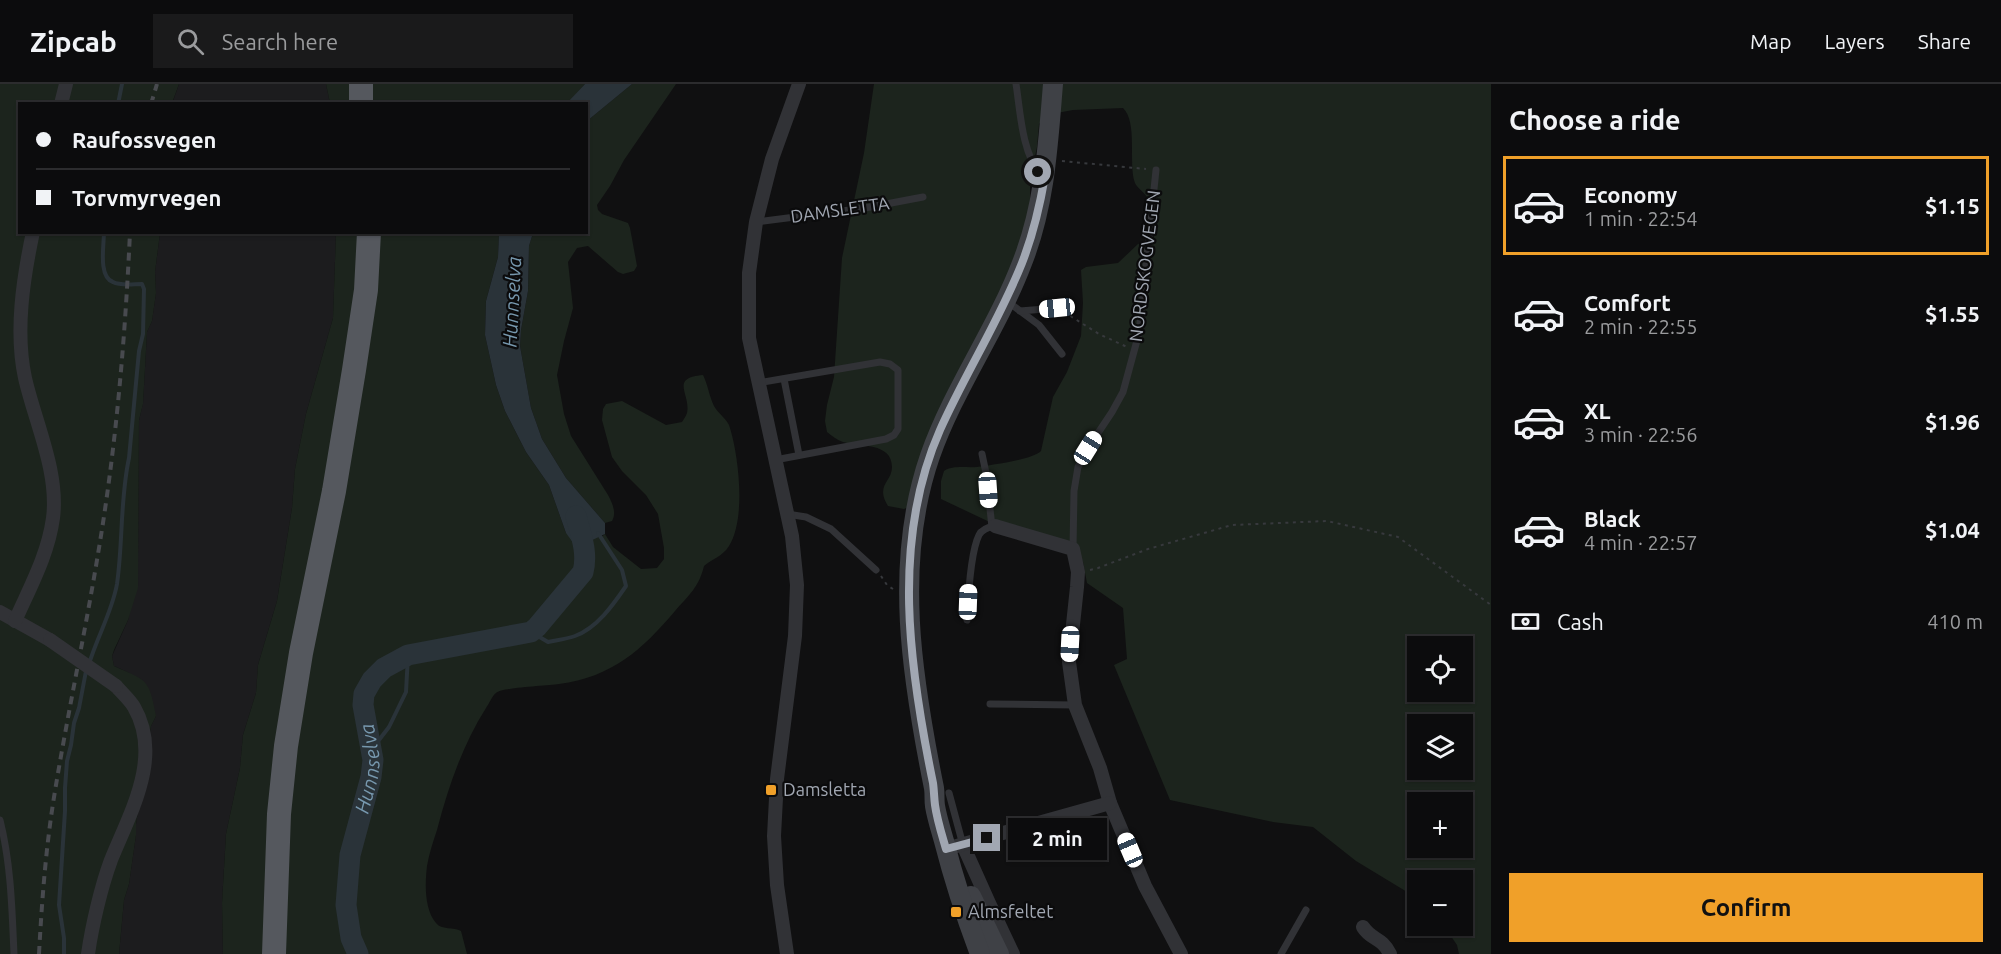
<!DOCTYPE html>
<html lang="en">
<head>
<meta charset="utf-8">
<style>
  body { margin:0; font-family:Ubuntu,sans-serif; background:#1a1a1b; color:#f1f3f6; height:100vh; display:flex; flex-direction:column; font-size:22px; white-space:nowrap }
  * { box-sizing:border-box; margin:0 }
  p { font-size:20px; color:#9a9b9d }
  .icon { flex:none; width:33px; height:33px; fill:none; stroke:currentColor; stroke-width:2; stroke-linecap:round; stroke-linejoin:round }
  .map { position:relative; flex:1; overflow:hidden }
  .sheet { display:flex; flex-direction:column; background:#0c0c0d; width:510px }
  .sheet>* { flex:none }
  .top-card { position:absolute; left:18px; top:18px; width:570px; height:132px; border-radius:0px; box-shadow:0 2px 4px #0004,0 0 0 2px #2c2c2e; display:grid; align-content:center; height:132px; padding:0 18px; background:#0c0c0d }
  .fabs { position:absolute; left:1407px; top:552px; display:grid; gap:12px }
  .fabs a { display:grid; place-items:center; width:66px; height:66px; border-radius:0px; background:#0c0c0d; box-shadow:0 2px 4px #0004,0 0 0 2px #2c2c2e; font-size:30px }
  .end { position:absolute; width:27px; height:27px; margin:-14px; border:8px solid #a1a7b2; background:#111; box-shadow:0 0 0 3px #111 }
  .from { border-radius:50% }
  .bubble { position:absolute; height:42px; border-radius:0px; background:#0c0c0d; box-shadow:0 2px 4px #0004,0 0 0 2px #2c2c2e; font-size:20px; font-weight:700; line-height:42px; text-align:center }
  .car { position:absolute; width:18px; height:36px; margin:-18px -9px; border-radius:8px; box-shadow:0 0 4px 2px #0007; background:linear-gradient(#fff 24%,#345 0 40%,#fff 0 76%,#345 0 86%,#fff 0) }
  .top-card b { display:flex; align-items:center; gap:21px; height:57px; font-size:22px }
  .top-card b+b { border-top:2px solid #2c2c2e }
  .top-card i { width:15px; height:15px; background:#f1f3f6 }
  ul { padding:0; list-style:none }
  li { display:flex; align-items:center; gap:18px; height:99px; margin:0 12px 9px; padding:0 6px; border:3px solid transparent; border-radius:0px }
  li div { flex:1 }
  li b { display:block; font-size:22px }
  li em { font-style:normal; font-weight:700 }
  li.active { border-color:#f0a029 }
  li>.icon { width:54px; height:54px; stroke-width:1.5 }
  h2 { padding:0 18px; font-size:27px; line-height:72px }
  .pay { display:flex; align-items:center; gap:15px; height:66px; padding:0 18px; font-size:22px }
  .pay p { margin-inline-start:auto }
  .action { display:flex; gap:12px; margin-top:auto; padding:12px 18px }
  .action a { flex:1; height:69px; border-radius:0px; background:#f0a029; color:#111; font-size:24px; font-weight:700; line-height:69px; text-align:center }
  header { display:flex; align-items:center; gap:36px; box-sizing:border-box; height:84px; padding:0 30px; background:#0c0c0d; border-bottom:2px solid #2c2c2e }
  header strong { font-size:28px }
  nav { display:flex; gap:33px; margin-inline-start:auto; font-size:21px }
  .search { width:420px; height:54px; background:#1a1a1b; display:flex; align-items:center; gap:15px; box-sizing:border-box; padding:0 21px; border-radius:0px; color:#9a9b9d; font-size:22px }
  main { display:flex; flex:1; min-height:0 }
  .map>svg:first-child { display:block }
  .built { fill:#1c1c1e }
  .green { fill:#1c241d; fill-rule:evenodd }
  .water { fill:#2a3339 }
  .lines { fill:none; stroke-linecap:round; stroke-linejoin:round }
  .stream { stroke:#2a3339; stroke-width:4 }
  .river { stroke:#2a3339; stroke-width:21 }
  .path { stroke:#37393d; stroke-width:2; stroke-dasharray:3 4.5; stroke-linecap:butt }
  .service { stroke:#313236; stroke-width:7 }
  .minor { stroke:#313236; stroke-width:14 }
  .secondary { stroke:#3f4146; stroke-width:20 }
  .trunk { stroke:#55585e; stroke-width:24 }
  .rail { stroke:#484a4f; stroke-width:4; stroke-dasharray:8 6; stroke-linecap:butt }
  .minor-bridge { stroke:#313236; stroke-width:14 }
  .route { stroke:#a1a7b2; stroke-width:8 }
  .poi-dot { fill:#f0a029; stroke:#0b0b0c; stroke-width:2 }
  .labels { text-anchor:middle; stroke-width:4.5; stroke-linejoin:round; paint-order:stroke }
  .street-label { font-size:18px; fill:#a1a7b2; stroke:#0b0b0c }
  .poi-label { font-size:18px; fill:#a1a7b2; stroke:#0b0b0c; text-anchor:start }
  .water-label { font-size:20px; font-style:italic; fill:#7798ae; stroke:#0b0b0c }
</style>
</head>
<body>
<header>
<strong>Zipcab</strong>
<div class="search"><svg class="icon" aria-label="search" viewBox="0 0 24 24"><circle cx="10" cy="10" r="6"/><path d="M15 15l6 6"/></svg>Search here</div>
<nav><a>Map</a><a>Layers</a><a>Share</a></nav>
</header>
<main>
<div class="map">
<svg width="1491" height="870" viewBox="0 0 1491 870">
  <rect width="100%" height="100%" fill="#101011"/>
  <g class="built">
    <path d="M179,0H326L330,19L172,20Z"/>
    <path d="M160,149H336L333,234L306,330L295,385L292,424L277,517L258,581L256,609L243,651L240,684L226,750L222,819L223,870H119L124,816L129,800L136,751V740L151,642L156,632L129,589L114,582L112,572L128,536L138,471L139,336L143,319L147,248L152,237L156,209L155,188Z"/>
  </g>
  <g class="green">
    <path d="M0,0H179L172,19L20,20V148L160,149L155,188L156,209L152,237L147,248L143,320L139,336L138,504L128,536L114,566L112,572L114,582C148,597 149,595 156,632L151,642L136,740V751L129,800L124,816L119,870H0Z"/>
    <path d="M326,0H585L567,20L330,19Z"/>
    <path d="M632,0H676L624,76L610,102L597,121L598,126L602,130L628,139L630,144L637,182L634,187L623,190L618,188L588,162L577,164L568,178L573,224L564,257L557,291L564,330L571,352L608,411C612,419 617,428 612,437L605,439L566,394L542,355L531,324L520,262L521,246L528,207L529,162L533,149L586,148L587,37Z"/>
    <path d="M874,0H1491V870H1459L1457,861L1444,842H1462V796H1418L1417,814L1356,777L1313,743L1273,738L1170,716L1114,581L1127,575L1123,524L1087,499L1083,478L1076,468L996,441L941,415V397L944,387C953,381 966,384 977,383C991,381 1032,376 1041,367L1053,313L1067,288L1081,252L1083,219L1081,186L1086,183L1118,179L1138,160L1153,155C1159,144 1153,124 1147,113C1144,108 1137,104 1135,99C1128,80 1138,38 1123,24L1073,26L1046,31L1039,40L1037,63L1030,96V119L1020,162L908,423L904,425L888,422C875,401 892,398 892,383C892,358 859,363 843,358C837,356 832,352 827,348L825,337L827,321L834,293L842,174L864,69ZM1418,562H1462V608H1418ZM1418,640H1462V686H1418ZM1418,718H1462V764H1418Z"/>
    <path d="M336,149H499L498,173L486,217L485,251L496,301L505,327L526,368L549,401L566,449L601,453L605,450L613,463L641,485L657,484L664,475V464L658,430L646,411L622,387L612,373L602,336L603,325L606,320L622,317L666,341L682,338C684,335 686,332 687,329C691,310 669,294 703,291C708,301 709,312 714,322C718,330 728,335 730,344C739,374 746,435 729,462C723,472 712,475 704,482C699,503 689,511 675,527C642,566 612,593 559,600C547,602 503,603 496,609C492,612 489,620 486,624C462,662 448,704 437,746C433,758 429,770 427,782C425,799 424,825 436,839C441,846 454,843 461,847L467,870H223L222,819L226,750L240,684L243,651L256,609L258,581L277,517L292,424L295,385L306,330L333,234Z"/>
  </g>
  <g class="water">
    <path d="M585,0H632L587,37L586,20L567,19Z"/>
    <path d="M499,149H533L529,162L528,207L521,246L520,262L531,324L542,355L566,394L605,439V450L584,460H574L566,449L549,401L526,368L505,327L496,301L485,251L486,217L498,173Z"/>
  </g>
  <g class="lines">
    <g class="stream">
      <path d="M118,20L122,0"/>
      <path d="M531,548L548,558C557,556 567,555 575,552C597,544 613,521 626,502L622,486L598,449"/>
      <path d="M89,580C97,553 112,528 117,500C123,459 120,415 129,374L139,267L143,250L144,205L142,200C133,200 120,202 113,198C98,193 104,161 104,148"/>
      <path d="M372,665L389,643L406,608L408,571"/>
      <path d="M64,870V854L59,821L65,727V704L67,677L71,661L74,639L79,624L86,587"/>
    </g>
    <path class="river" id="s1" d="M358,870L351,854L346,821L350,771L371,693L373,676L363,621L364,610L372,596L384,584L408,571L531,548L537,543L583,488C588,469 581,451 576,432"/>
    <g class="path">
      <path d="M1062,77L1146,85"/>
      <path d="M1064,228L1099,250L1127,263"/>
      <path d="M1090,486L1098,484L1148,465L1232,441L1327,437L1398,453L1491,521"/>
      <path d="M881,492L887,501L893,505"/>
    </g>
    <g class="service">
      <path d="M1016,0C1020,25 1022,70 1040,89"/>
      <path d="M756,138L865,124L923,113"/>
      <path d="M1008,218L1039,241L1062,270"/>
      <path d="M1020,227L1057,224"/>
      <path d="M784,295L799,371"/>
      <path d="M758,299L880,278L890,280L898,286V345L894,351L886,355L775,376"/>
      <path d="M982,370L986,389L992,443"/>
      <path d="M787,430L806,433L831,445L876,486"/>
      <path d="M1073,465L1074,407L1078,383L1088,364L1112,328L1123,308L1139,249L1156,86"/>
      <path d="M967,536C968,515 970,469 979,451C982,445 989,443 995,442"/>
      <path d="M990,620L1075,621"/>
      <path d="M949,709L963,761"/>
      <path d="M0,736C11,780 12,825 14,870"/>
      <path d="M1281,870L1306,826"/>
    </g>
    <g class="minor">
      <path d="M61,20L66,0"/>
      <path d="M995,442L1073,465L1078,488L1077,503L1069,578L1075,621L1100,684L1110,719L1145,802L1181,870"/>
      <path d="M0,528L50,556"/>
      <path d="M15,537C30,503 48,471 53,434C59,388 35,338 25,294C15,248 23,195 33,148"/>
      <path d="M963,761L989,819L1013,870"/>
      <path d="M946,765L1110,719"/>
      <path d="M1363,843C1371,856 1382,853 1390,870"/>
      <path d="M88,870C92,842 101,803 111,776C130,729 163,673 134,623C130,616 122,609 116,602"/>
      <path d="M787,870L777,801L774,752L777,695L795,552L797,501L792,452L749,254V189L756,138L772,75L799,0"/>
    </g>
    <g class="secondary">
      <path d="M971,812L999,870"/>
      <path d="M980,870C966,833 954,796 944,757C941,746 937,734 935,722C934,716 935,710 934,704C912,595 893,479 930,372C954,304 997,245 1022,179C1045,121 1048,61 1053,0"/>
    </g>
    <g class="trunk">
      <path d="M361,20V0"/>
      <path d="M274,870L279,730L286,662L301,569L334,407L354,286L366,206L369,148"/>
    </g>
    <g class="rail">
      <path d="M151,20L157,0"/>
      <path d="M39,870C42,815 46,761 55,707C68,628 85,549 98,470C116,363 125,257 130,148"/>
    </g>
    <path class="minor-bridge" d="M50,556L116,602"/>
  </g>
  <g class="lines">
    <path class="route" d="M987,754L946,765C942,751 937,736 935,721C934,713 934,706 933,699C909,583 891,457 940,346C965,290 999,237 1022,179C1033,151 1040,121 1045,92L1038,88"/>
  </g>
  <g class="poi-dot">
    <rect x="765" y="700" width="12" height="12" rx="3"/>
    <rect x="950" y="822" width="12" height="12" rx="3"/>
  </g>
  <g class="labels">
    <g class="street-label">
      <text transform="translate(840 126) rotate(-8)" y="6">DAMSLETTA</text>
      <text transform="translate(1145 182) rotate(-83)" y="6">NORDSKOGVEGEN</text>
    </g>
    <g class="poi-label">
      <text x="783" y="712">Damsletta</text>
      <text x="968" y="834">Almsfeltet</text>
    </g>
    <g class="water-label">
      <text transform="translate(512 218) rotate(-87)" y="7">Hunnselva</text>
      <text dy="7" stroke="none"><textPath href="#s1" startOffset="190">Hunnselva</textPath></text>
    </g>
  </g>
</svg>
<div class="fabs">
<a><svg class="icon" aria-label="locate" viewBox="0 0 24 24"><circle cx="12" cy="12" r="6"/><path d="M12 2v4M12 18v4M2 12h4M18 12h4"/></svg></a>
<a><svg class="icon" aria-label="layers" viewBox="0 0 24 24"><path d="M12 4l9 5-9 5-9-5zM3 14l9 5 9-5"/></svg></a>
<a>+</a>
<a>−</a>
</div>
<i class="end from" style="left:1038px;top:88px"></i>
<i class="end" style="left:987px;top:754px"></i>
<div class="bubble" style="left:1008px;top:734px;width:99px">2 min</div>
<i class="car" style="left:1057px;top:224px;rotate:264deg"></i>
<i class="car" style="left:1088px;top:364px;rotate:32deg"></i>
<i class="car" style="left:988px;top:406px;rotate:176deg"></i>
<i class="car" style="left:968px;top:518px;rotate:2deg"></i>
<i class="car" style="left:1070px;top:560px;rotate:183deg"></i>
<i class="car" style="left:1130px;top:766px;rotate:337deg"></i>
<div class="top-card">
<b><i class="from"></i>Raufossvegen</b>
<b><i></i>Torvmyrvegen</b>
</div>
</div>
<section class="sheet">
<h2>Choose a ride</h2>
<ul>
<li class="active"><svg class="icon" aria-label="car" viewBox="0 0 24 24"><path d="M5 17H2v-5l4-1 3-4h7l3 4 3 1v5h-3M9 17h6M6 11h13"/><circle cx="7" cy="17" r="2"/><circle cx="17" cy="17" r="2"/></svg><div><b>Economy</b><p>1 min · 22:54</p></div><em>$1.15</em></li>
<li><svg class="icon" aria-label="car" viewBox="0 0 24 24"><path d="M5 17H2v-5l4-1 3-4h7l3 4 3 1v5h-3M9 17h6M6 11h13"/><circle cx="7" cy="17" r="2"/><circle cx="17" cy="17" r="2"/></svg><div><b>Comfort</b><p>2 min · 22:55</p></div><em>$1.55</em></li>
<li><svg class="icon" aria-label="car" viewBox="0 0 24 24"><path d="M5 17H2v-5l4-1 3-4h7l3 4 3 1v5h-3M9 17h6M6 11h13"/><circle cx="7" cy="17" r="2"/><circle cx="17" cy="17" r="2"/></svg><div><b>XL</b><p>3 min · 22:56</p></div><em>$1.96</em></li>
<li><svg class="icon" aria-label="car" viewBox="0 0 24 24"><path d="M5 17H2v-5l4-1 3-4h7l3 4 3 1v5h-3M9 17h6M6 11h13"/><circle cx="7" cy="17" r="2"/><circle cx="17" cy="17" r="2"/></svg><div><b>Black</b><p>4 min · 22:57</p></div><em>$1.04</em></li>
</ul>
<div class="pay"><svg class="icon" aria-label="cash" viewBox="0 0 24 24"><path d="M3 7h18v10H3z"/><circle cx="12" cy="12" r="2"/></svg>Cash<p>410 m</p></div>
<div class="action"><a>Confirm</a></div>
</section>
</main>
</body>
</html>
